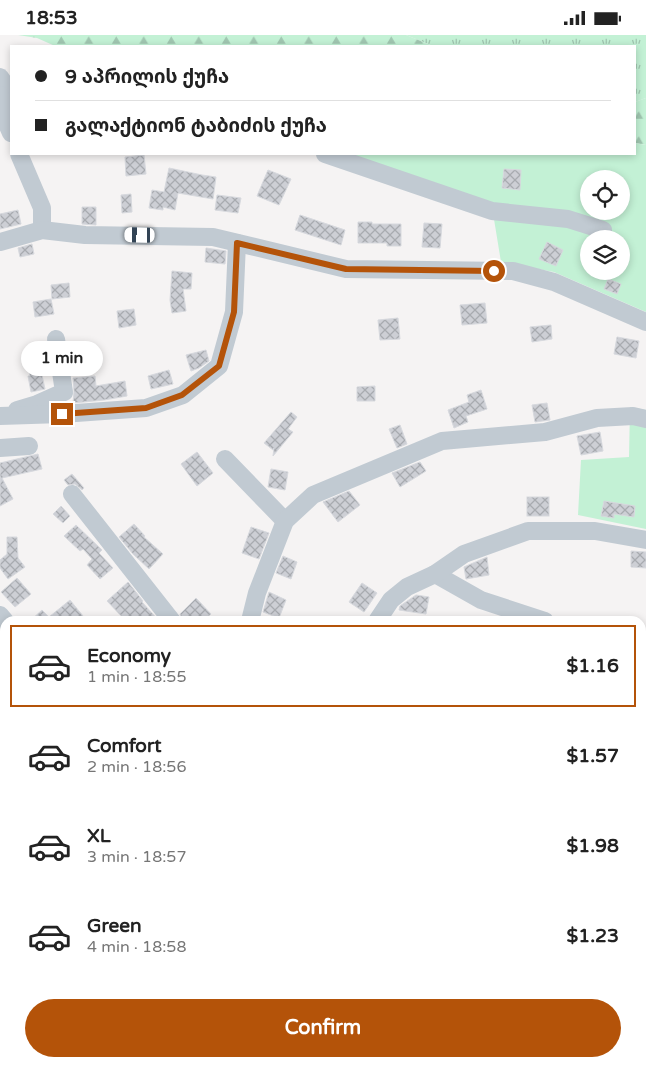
<!DOCTYPE html>
<html lang="en">
<head>
<meta charset="utf-8">
<style>
  body { margin:0; font-family:"Varela Round","Noto Sans Georgian",sans-serif; background:#f6f6f6; color:#222; height:100vh; display:flex; flex-direction:column; font-size:19px; white-space:nowrap }
  * { box-sizing:border-box; margin:0 }
  p { font-size:16px; color:#767676 }
  .icon { flex:none; width:28px; height:28px; fill:none; stroke:currentColor; stroke-width:2; stroke-linecap:round; stroke-linejoin:round }
  .map { position:relative; flex:1; overflow:hidden }
  .side { position:absolute; left:0px; top:581px; width:646px; height:451px; display:flex; flex-direction:column; background:#fff; border-radius:15px 15px 0 0; box-shadow:0 2px 8px #0003 }
  .side>* { flex:none }
  .top-card { position:absolute; left:10px; top:10px; width:626px; height:110px; border-radius:0px; box-shadow:0 2px 8px #0003; display:grid; align-content:center; height:110px; padding:0 25px; background:#fff }
  .tools { position:absolute; left:580px; top:135px; display:grid; gap:10px }
  .tools a { display:grid; place-items:center; width:50px; height:50px; border-radius:50%; background:#fff; box-shadow:0 2px 8px #0003; font-size:25px }
  .end { position:absolute; width:22px; height:22px; margin:-11px; border:6px solid #b45309; background:#fff; box-shadow:0 0 0 2px #fff }
  .from { border-radius:50% }
  .bubble { position:absolute; height:35px; border-radius:18px; background:#fff; box-shadow:0 2px 8px #0003; font-size:16px; font-weight:700; line-height:35px; text-align:center }
  .car { position:absolute; width:15px; height:30px; margin:-15px -8px; border-radius:6px; box-shadow:0 0 4px 1px #0007; background:linear-gradient(#fff 24%,#345 0 40%,#fff 0 76%,#345 0 86%,#fff 0) }
  .top-card b { display:flex; align-items:center; gap:18px; height:48px; font-size:19px }
  .top-card b+b { border-top:1px solid #e0e0e0 }
  .top-card i { width:12px; height:12px; background:#222 }
  ul { padding:9px 0 0; list-style:none }
  li { display:flex; align-items:center; gap:15px; height:82px; margin:0 10px 8px; padding:0 15px; border:2px solid transparent; border-radius:0px }
  li div { flex:1 }
  li b { display:block; font-size:19px }
  li em { font-style:normal; font-weight:700 }
  li.current { border-color:#b45309 }
  li>.icon { width:45px; height:45px; stroke-width:1.5 }
  .button { display:flex; gap:10px; margin-top:auto; padding:10px 25px }
  .button a { flex:1; height:58px; border-radius:30px; background:#b45309; color:#fff; font-size:20px; font-weight:700; line-height:58px; text-align:center }
  .status { display:flex; justify-content:space-between; align-items:center; height:35px; padding:0 25px; background:#fff; direction:ltr }
  .status svg { height:14px; fill:currentColor }
  .map>svg:first-child { display:block }
  .grass { fill:url(#grass-tufts) }
  .forest { fill:url(#forest-firs) }
  .garden { fill:#c3f1d5; fill-rule:evenodd }
  .building { fill:url(#building-cross-hatch); stroke:#d7d9de }
  .lines { fill:none; stroke-linecap:round; stroke-linejoin:round }
  .minor { stroke:#c1cad2; stroke-width:18 }
  .route { stroke:#b45309; stroke-width:6 }
</style>
</head>
<body>
<div class="status"><b>18:53</b><svg viewBox="0 0 49 12"><path d="M0 12V9h3v3zM5 12V6h3v6zM10 12V3h3v9zM15 12V0h3v12zM26 1h20v11H26zM47 4h2v5h-2z"/></svg></div>
<div class="map">
<svg width="646" height="1032" viewBox="0 0 646 1032">
  <defs>
    <pattern id="grass-tufts" width="24" height="20" patternUnits="userSpaceOnUse" patternTransform="scale(1.25)"><rect width="24" height="20" fill="#c3f1d5"/><path d="M3 7l-1-3M5 7V3M7 7l1-3M15 17l-1-3M17 17v-4M19 17l1-3" fill="none" stroke="#a0c6b0"/></pattern>
    <pattern id="forest-firs" width="22" height="20" patternUnits="userSpaceOnUse" patternTransform="scale(1.25)"><rect width="22" height="20" fill="#c3f1d5"/><path d="M5 1l3.5 6h-7zM16 11l3.5 6h-7z" fill="#a0c6b0"/></pattern>
    <pattern id="building-cross-hatch" width="8" height="8" patternUnits="userSpaceOnUse" patternTransform="scale(1.25)"><rect width="8" height="8" fill="#cdcfd5"/><path d="M0 0l8 8M0 8l8-8" fill="none" stroke="#a8abb0"/></pattern>
  </defs>
  <rect width="100%" height="100%" fill="#f5f3f3"/>
  <path class="grass" d="M406,0H646V63L635,67V11H433Z"/>
  <g class="forest">
    <path d="M18,0H406L433,11H55L37,3Z"/>
    <path d="M646,63V110L635,108V67Z"/>
  </g>
  <g class="garden">
    <path d="M635,108L646,110V277L554,237L501,227L492,172L347,119H635ZM589,144H621V176H589ZM589,204H621V236H589Z"/>
    <path d="M630,372L646,375V494L578,480L581,425L629,422Z"/>
    <path d="M0,972L5,976V1028H7L3,1032H0Z"/>
  </g>
  <g class="building">
    <path d="M144,120L146,139L126,141L125,122Z"/>
    <path d="M169,133L202,140L216,142L213,164L178,158L175,175L163,172V175L149,173L152,155L164,157Z"/>
    <path d="M504,134L521,135L520,155L502,153Z"/>
    <path d="M268,135L291,144L279,170L257,161Z"/>
    <path d="M131,159L132,177L122,178L121,160Z"/>
    <path d="M217,160L241,163L238,178L215,175Z"/>
    <path d="M82,172H96V190L82,189Z"/>
    <path d="M18,175L21,189L0,194V179Z"/>
    <path d="M300,180L345,195L341,210L295,195Z"/>
    <path d="M358,187H372V189H401V211H387V208H358Z"/>
    <path d="M424,188L442,189L440,213L422,212Z"/>
    <path d="M547,207L563,215L556,231L539,224Z"/>
    <path d="M32,209L34,219L20,222L18,213Z"/>
    <path d="M206,213L226,216L225,229L205,227Z"/>
    <path d="M172,236L192,238L191,254H183L186,276L172,278L170,265Z"/>
    <path d="M608,244L621,249L617,259L604,254Z"/>
    <path d="M69,248L70,262L52,264L51,250Z"/>
    <path d="M51,264L54,279L35,282L33,267Z"/>
    <path d="M485,268L487,288L462,290L460,270Z"/>
    <path d="M134,274L136,290L119,293L117,276Z"/>
    <path d="M398,283L400,304L380,305L378,285Z"/>
    <path d="M551,290L552,304L532,307L530,292Z"/>
    <path d="M617,302L639,306L636,323L614,319Z"/>
    <path d="M38,312L39,320L46,319L48,330L40,331L45,354L31,357L28,341H30L25,314Z"/>
    <path d="M206,315L209,326L199,333L191,336L186,320Z"/>
    <path d="M169,335L173,349L151,354L148,341Z"/>
    <path d="M95,341L96,351L125,346L127,361L104,365L73,368L74,356L73,343Z"/>
    <path d="M375,351V366H357V352Z"/>
    <path d="M481,355L487,374L466,381L468,387L454,393L448,375L469,367L467,360Z"/>
    <path d="M547,368L550,385L535,387L532,370Z"/>
    <path d="M291,377L297,382L288,394L293,397L273,421L274,413L273,415L264,408Z"/>
    <path d="M400,390L407,409L397,413L389,394Z"/>
    <path d="M600,397L603,416L581,420L577,401Z"/>
    <path d="M197,417L213,438L197,451L181,429Z"/>
    <path d="M38,419L42,434L2,443L13,464L0,471V428Z"/>
    <path d="M420,427L426,436L400,452L392,438Z"/>
    <path d="M271,434L288,437L285,455L268,452Z"/>
    <path d="M72,439L84,453L82,455L75,449L68,450L64,445Z"/>
    <path d="M349,456L360,470L338,487L323,467Z"/>
    <rect x="527" y="462" width="22" height="19"/>
    <path d="M604,466L635,471L634,482L614,479V483L601,481Z"/>
    <path d="M61,471L70,481L63,488L53,479Z"/>
    <path d="M134,489L145,501L144,502L163,519L149,534L133,519L119,502Z"/>
    <path d="M76,490L102,515L99,518L113,533L100,544L87,530L92,524L83,514L80,516L64,501Z"/>
    <path d="M251,492L269,498L259,524L242,518Z"/>
    <path d="M7,502H17L18,523L25,532L8,544L0,533V525L7,519Z"/>
    <path d="M631,516L646,517V533L631,532Z"/>
    <path d="M283,521L297,527L291,544L276,538Z"/>
    <path d="M487,522L489,540L466,544L464,532Z"/>
    <path d="M17,543L31,559L15,572L1,557Z"/>
    <path d="M128,547L143,566L142,567L159,586H126L107,566Z"/>
    <path d="M362,548L377,558L364,577L349,567Z"/>
    <path d="M269,557L286,565L279,583L263,577Z"/>
    <path d="M416,560L429,562L426,579L399,575L400,571Z"/>
    <path d="M196,563L211,579L203,586H182L180,579Z"/>
    <path d="M70,565L83,581L76,586H30L42,575L49,582Z"/>
  </g>
  <g class="lines">
    <g class="minor">
      <path d="M0,42L9,55"/>
      <path d="M0,60L6,87L11,98"/>
      <path d="M19,119L42,173V195"/>
      <path d="M325,119L492,176L568,184L603,195"/>
      <path d="M0,207L42,195L85,200L213,202L346,234L513,236L554,247L646,287"/>
      <path d="M17,375L37,369L64,357L56,304"/>
      <path d="M0,381L62,379L146,373L183,360L219,331L234,277L237,208"/>
      <path d="M0,413L29,411"/>
      <path d="M225,424L285,486"/>
      <path d="M72,459L172,586"/>
      <path d="M435,539L481,565L545,586"/>
      <path d="M0,580L5,586"/>
      <path d="M250,586L257,558L285,486L313,460L442,406L545,397L597,383L633,381L646,384"/>
      <path d="M377,586L391,565L407,552L435,539L464,519L528,496H595L646,505"/>
      <path d="M641,618L646,620"/>
      <path d="M0,643L5,642"/>
      <path d="M641,749L646,751"/>
      <path d="M0,804L5,810"/>
      <path d="M641,886L646,888"/>
      <path d="M0,986L5,990"/>
      <path d="M641,1018L646,1020"/>
      <path d="M50,1028L56,1032"/>
      <path d="M309,1028L321,1032"/>
      <path d="M252,1032L254,1028"/>
    </g>
  </g>
  <g class="lines">
    <path class="route" d="M62,379L146,373L182,360L219,331L234,277L237,208L346,234L494,236"/>
  </g>
</svg>
<div class="tools">
<a><svg class="icon" aria-label="locate" viewBox="0 0 24 24"><circle cx="12" cy="12" r="6"/><path d="M12 2v4M12 18v4M2 12h4M18 12h4"/></svg></a>
<a><svg class="icon" aria-label="layers" viewBox="0 0 24 24"><path d="M12 4l9 5-9 5-9-5zM3 14l9 5 9-5"/></svg></a>
</div>
<i class="end from" style="left:494px;top:236px"></i>
<i class="end" style="left:62px;top:379px"></i>
<div class="bubble" style="left:21px;top:306px;width:82px">1 min</div>
<i class="car" style="left:140px;top:200px;rotate:271deg"></i>
<div class="top-card">
<b><i class="from"></i>9 აპრილის ქუჩა</b>
<b><i></i>გალაქტიონ ტაბიძის ქუჩა</b>
</div>
<section class="side">
<ul>
<li class="current"><svg class="icon" aria-label="car" viewBox="0 0 24 24"><path d="M5 17H2v-5l4-1 3-4h7l3 4 3 1v5h-3M9 17h6M6 11h13"/><circle cx="7" cy="17" r="2"/><circle cx="17" cy="17" r="2"/></svg><div><b>Economy</b><p>1 min · 18:55</p></div><em>$1.16</em></li>
<li><svg class="icon" aria-label="car" viewBox="0 0 24 24"><path d="M5 17H2v-5l4-1 3-4h7l3 4 3 1v5h-3M9 17h6M6 11h13"/><circle cx="7" cy="17" r="2"/><circle cx="17" cy="17" r="2"/></svg><div><b>Comfort</b><p>2 min · 18:56</p></div><em>$1.57</em></li>
<li><svg class="icon" aria-label="car" viewBox="0 0 24 24"><path d="M5 17H2v-5l4-1 3-4h7l3 4 3 1v5h-3M9 17h6M6 11h13"/><circle cx="7" cy="17" r="2"/><circle cx="17" cy="17" r="2"/></svg><div><b>XL</b><p>3 min · 18:57</p></div><em>$1.98</em></li>
<li><svg class="icon" aria-label="car" viewBox="0 0 24 24"><path d="M5 17H2v-5l4-1 3-4h7l3 4 3 1v5h-3M9 17h6M6 11h13"/><circle cx="7" cy="17" r="2"/><circle cx="17" cy="17" r="2"/></svg><div><b>Green</b><p>4 min · 18:58</p></div><em>$1.23</em></li>
</ul>
<div class="button"><a>Confirm</a></div>
</section>
</div>
</body>
</html>
